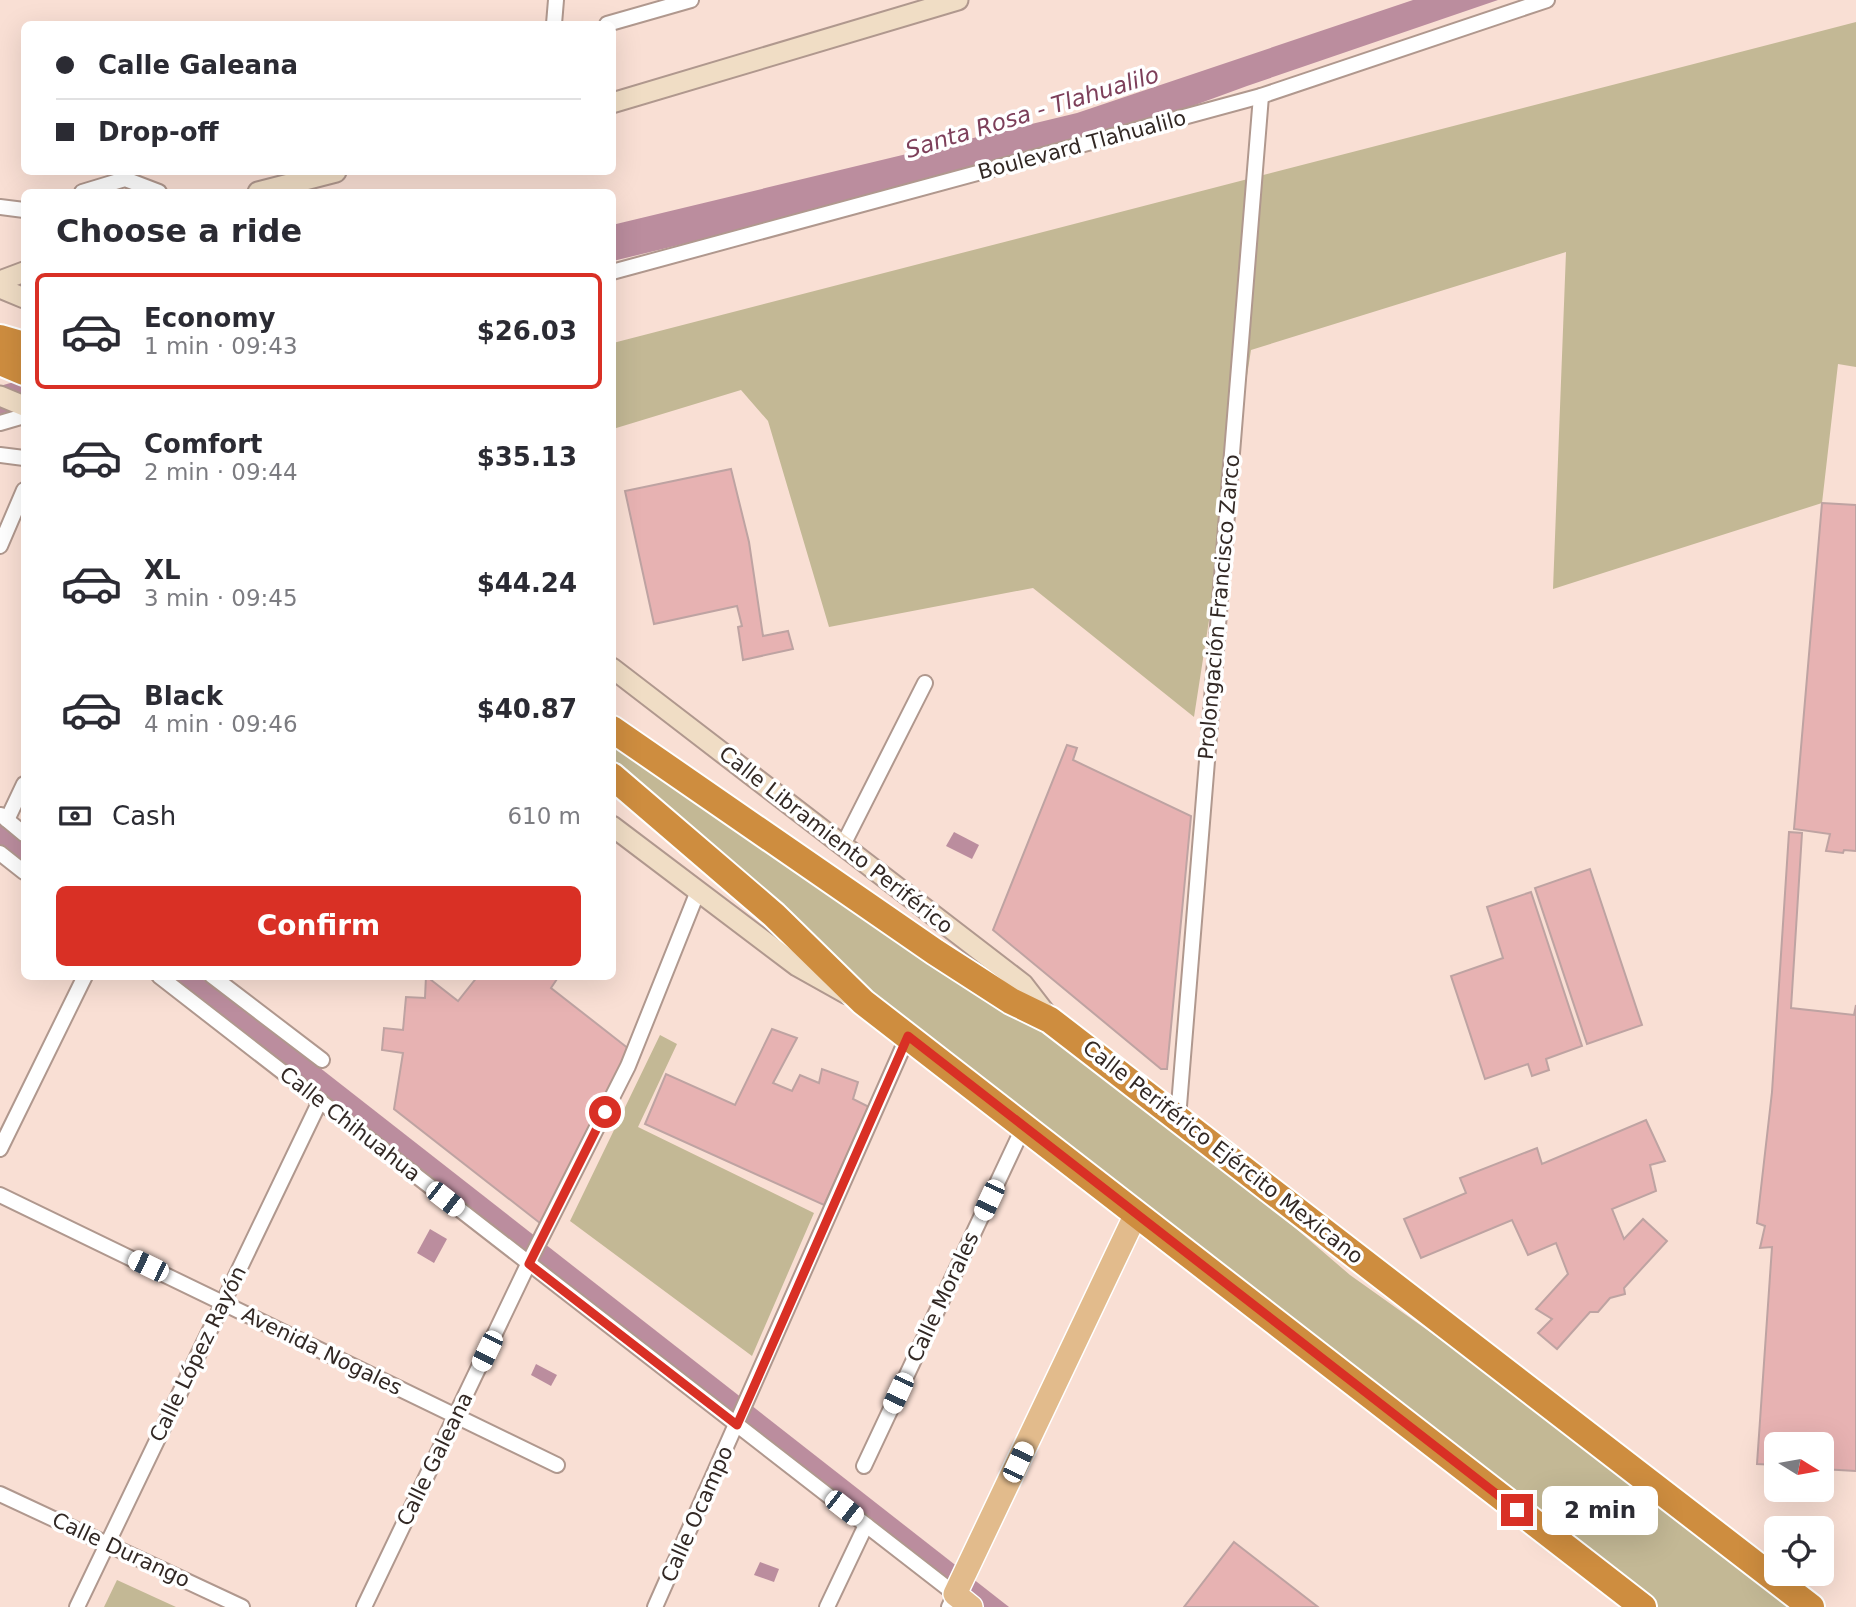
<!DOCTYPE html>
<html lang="en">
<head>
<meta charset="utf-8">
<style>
  body { margin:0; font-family:"DejaVu Sans",sans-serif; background:#f7f7f7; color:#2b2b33; height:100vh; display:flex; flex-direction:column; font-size:26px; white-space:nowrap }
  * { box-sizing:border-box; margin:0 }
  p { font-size:23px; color:#7c7c81 }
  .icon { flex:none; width:38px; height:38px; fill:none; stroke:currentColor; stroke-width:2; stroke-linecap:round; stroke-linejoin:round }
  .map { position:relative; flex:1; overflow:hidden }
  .panel { position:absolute; left:21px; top:189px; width:595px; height:791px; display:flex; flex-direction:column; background:#fff; border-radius:10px; box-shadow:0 7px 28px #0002 }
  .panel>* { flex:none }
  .guide { position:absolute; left:21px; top:21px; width:595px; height:154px; border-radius:10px; box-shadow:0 7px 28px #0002; display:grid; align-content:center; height:154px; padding:0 35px; background:#fff }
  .needle { width:46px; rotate:101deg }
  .fabs { position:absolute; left:1764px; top:1432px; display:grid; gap:14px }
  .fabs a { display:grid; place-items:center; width:70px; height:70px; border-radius:10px; background:#fff; box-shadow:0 7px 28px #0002; font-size:35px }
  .end { position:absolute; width:32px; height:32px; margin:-16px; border:9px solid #d93025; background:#fff; box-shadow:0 0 0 4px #fff }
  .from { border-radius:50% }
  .bubble { position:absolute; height:49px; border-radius:10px; background:#fff; box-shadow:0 7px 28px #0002; font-size:23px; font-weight:700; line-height:49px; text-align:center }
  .car { position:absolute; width:21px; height:42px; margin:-21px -10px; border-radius:9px; box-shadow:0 0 5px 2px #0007; background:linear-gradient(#fff 24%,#345 0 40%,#fff 0 76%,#345 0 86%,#fff 0) }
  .guide b { display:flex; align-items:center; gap:24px; height:66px; font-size:26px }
  .guide b+b { border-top:2px solid #e1e1e2 }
  .guide i { width:18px; height:18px; background:#2b2b33 }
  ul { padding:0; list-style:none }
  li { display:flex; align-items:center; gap:21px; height:116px; margin:0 14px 10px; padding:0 21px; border:4px solid transparent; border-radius:10px }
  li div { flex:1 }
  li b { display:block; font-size:26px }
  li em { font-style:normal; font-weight:700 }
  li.selected { border-color:#d93025 }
  li>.icon { width:63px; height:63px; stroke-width:1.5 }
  h2 { padding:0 35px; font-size:32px; line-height:84px }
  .pay { display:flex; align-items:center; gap:18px; height:77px; padding:0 35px; font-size:26px }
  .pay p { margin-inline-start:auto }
  .button { display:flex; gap:14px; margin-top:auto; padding:14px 35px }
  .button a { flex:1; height:80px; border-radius:10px; background:#d93025; color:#fff; font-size:28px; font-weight:700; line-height:80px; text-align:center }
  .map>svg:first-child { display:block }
  .green { fill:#c3b895 }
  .water { fill:#bb8d9e }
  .building { fill:#e7b2b2; stroke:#bea3a2; stroke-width:2 }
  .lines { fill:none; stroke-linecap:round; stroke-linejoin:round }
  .street-casing { stroke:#b0988e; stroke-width:18 }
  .secondary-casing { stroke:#b0988e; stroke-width:23 }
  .primary-casing { stroke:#fff; stroke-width:26 }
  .highway-casing { stroke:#fff; stroke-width:30 }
  .street { stroke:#fff; stroke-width:14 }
  .secondary { stroke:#f0ddc5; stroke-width:19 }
  .primary { stroke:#e2bb8c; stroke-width:23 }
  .highway { stroke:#ce8d3f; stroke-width:26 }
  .route { stroke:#d93025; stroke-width:9 }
  .labels { text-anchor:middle; stroke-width:7; stroke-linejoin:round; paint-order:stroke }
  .street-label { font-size:21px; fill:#322824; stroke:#fff }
  .water-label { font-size:23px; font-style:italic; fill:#7d3f5a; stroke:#fff }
</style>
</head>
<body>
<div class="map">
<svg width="1856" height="1607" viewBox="0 0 1856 1607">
  <rect width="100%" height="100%" fill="#f9dfd4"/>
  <g class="green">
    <path d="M1856,22V367L1838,364L1822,503L1553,589L1566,252L1251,350L1194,717L1033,588L829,627L768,421L741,390L613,429V343Z"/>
    <path d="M612,739L1003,1003L1237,1178L1350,1275L1600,1453L1806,1607H1638L867,999L613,774Z"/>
    <path d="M660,1035L677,1044L638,1127L814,1213L752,1356L570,1221Z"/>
    <path d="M117,1580L176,1607H104Z"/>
  </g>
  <g class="water">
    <path d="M1413,0H1498L1247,86L1075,149L613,261L612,225L1077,113Z"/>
    <path d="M24,379V408L0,414V386Z"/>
    <path d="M0,819L24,838V864L0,845Z"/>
    <path d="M954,832L979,845L972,859L946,846Z"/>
    <path d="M170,977H199L228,996L1009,1607H979Z"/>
    <path d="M430,1229L447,1239L434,1263L417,1253Z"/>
    <path d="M536,1364L557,1375L551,1386L531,1375Z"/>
    <path d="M760,1562L779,1569L774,1582L754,1575Z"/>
  </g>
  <g class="building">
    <path d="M731,469L749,542L763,636L788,631L793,649L743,660L738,627L742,626L737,606L654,624L625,491Z"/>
    <path d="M1822,503L1856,505V851L1844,850L1843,853L1826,851L1830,834L1794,829Z"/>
    <path d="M1067,745L1077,748L1073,760L1191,816L1167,1069H1161L993,930Z"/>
    <path d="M1789,832L1802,833L1791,1008L1854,1015L1856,1005V1471L1822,1469V1444H1776V1465L1757,1464L1772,1247L1760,1248L1765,1226L1757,1223L1772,1092Z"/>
    <path d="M1590,869L1642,1025L1587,1044L1535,888Z"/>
    <path d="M1531,892L1582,1046L1546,1059L1549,1070L1532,1076L1528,1064L1485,1079L1451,976L1503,958L1487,907Z"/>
    <path d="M426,976L458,1001L478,976H559L551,988L629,1049L545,1227L394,1109L403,1053L382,1050L384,1028L403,1030L406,997L425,998Z"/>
    <path d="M772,1029L797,1038L773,1083L792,1091L800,1075L819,1083L822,1069L858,1082L853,1099L869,1107L824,1205L645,1124L666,1074L735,1105Z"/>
    <path d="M1646,1120L1665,1161L1650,1165L1656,1191L1612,1209L1624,1239L1643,1219L1667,1241L1624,1288L1625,1294L1610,1298L1598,1312H1590L1557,1349L1538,1333L1552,1319L1536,1309L1568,1274L1556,1243L1528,1255L1512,1220L1421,1258L1404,1219L1466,1193L1460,1178L1537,1148L1542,1164Z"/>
    <path d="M1234,1542L1318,1607H1184Z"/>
  </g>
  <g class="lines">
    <g class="street-casing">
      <g id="street">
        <path d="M554,24L556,0"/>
        <path d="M607,24L691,0"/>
        <path d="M82,192L125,179L159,192"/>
        <path d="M0,207L24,210"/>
        <path d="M612,272L1261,96L1547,0"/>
        <path d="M0,423L24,416"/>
        <path d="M0,455L24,458"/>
        <path d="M0,546L24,490"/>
        <path d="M1,815L24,834"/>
        <path d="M7,820L24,784"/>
        <path d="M843,845L925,683"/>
        <path d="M0,853L24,872"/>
        <path d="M159,976L955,1594L949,1607"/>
        <path d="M212,976L322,1060"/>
        <path d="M1178,1118L1261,96"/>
        <path d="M0,1149L85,976"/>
        <path d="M0,1195L557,1465"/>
        <path d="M864,1466L1023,1128"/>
        <path d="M0,1494L242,1607"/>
        <path d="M77,1607L320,1101"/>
        <path d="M364,1607L533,1254L628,1066L698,891"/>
        <path d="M655,1607L908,1036"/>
        <path d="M827,1607L866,1525"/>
      </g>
    </g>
    <g class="secondary-casing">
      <g id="secondary">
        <path d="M612,103L958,0"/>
        <path d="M258,192L336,172"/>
        <path d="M0,281L24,272"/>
        <path d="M0,288L24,298"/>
        <path d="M0,396L24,406"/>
        <path d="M612,668L1023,984L1050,1019"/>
        <path d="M612,826L797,966L847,994"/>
      </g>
    </g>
    <g class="primary-casing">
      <path id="primary" d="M971,1607L955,1594L1136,1214"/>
    </g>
    <g class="highway-casing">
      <g id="highway">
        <path d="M0,338L24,345"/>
        <path d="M0,362L24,372"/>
        <path d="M612,729L935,952L1011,1001L1050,1020L1811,1607"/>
        <path d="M612,776L774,915L863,1002L1643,1607"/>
      </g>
    </g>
    <use href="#street" class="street"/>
    <use href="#secondary" class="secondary"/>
    <use href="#primary" class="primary"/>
    <use href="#highway" class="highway"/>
  </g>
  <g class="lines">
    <path class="route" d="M605,1112L529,1264L737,1425L908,1036L1517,1510"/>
  </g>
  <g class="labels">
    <g class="street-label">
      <text transform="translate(1082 145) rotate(-15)" y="7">Boulevard Tlahualilo</text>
      <text transform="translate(1219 607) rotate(-85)" y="7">Prolongación Francisco Zarco</text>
      <text transform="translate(836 840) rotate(38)" y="7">Calle Libramiento Periférico</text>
      <text transform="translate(350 1124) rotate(38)" y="7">Calle Chihuahua</text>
      <text transform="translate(1223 1152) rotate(38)" y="7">Calle Periférico Ejército Mexicano</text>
      <text transform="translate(943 1297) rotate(-65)" y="7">Calle Morales</text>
      <text transform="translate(322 1351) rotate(26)" y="7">Avenida Nogales</text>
      <text transform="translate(198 1354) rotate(-64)" y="7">Calle López Rayón</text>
      <text transform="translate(435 1459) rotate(-64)" y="7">Calle Galeana</text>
      <text transform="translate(697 1514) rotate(-66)" y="7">Calle Ocampo</text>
      <text transform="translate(121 1550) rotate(25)" y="7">Calle Durango</text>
    </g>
    <g class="water-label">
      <text transform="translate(1032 112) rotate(-17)" y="8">Santa Rosa - Tlahualilo</text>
    </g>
  </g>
</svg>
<div class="fabs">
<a><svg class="needle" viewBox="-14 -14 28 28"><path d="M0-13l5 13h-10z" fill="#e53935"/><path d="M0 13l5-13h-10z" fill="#7c7c81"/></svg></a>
<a><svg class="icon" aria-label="locate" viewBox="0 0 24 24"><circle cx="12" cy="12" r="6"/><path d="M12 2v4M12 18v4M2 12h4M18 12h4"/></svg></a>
</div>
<i class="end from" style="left:605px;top:1112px"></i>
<i class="end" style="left:1517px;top:1510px"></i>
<div class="bubble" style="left:1542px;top:1486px;width:116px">2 min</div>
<i class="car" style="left:445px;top:1199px;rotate:128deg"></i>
<i class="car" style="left:989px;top:1200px;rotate:205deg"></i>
<i class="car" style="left:148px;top:1266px;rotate:296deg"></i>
<i class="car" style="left:487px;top:1351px;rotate:206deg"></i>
<i class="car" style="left:898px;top:1393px;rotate:205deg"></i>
<i class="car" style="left:1018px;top:1462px;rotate:25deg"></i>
<i class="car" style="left:844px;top:1508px;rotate:128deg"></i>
<div class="guide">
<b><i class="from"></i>Calle Galeana</b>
<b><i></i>Drop-off</b>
</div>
<section class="panel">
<h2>Choose a ride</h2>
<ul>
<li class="selected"><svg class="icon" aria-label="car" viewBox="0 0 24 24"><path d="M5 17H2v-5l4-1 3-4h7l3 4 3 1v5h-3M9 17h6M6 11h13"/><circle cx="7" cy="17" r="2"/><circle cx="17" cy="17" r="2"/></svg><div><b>Economy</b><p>1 min · 09:43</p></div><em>$26.03</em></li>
<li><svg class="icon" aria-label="car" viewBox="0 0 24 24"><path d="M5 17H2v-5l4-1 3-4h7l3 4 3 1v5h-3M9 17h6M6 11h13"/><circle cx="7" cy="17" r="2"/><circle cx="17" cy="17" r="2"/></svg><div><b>Comfort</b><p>2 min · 09:44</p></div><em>$35.13</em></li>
<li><svg class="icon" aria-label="car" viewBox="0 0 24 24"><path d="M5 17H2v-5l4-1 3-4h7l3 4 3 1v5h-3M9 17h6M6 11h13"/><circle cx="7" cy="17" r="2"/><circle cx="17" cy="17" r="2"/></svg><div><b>XL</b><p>3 min · 09:45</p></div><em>$44.24</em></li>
<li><svg class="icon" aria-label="car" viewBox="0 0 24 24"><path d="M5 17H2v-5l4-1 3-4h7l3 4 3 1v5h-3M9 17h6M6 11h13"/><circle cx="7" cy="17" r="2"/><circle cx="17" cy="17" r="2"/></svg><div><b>Black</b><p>4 min · 09:46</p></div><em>$40.87</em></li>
</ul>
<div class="pay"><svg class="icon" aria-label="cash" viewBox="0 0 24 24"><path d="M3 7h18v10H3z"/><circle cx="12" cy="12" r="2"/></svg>Cash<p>610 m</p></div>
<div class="button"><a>Confirm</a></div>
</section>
</div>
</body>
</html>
